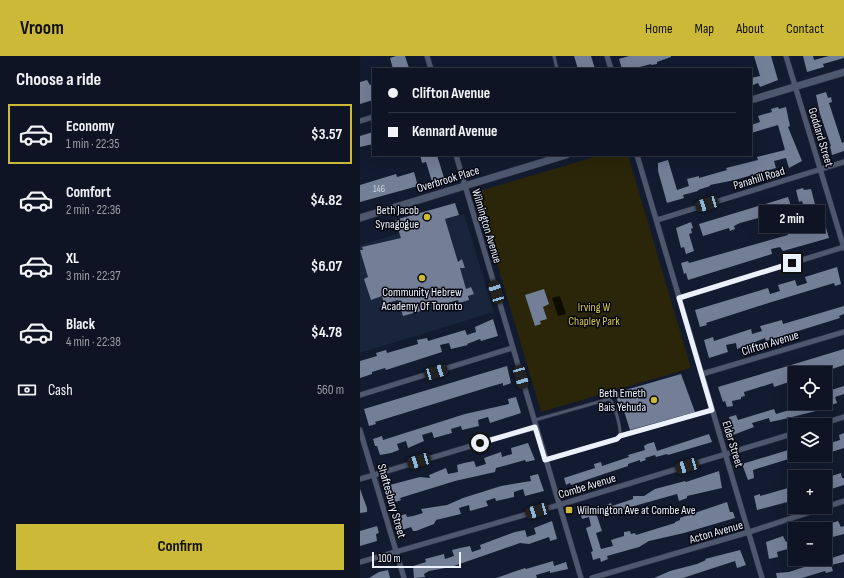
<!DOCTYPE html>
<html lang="en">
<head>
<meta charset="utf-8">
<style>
  body { margin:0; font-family:"Sofia Sans Condensed",sans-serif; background:#1c2130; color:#f1f3f6; height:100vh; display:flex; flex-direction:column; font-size:15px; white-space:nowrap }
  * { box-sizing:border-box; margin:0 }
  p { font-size:13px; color:#9b9ea6 }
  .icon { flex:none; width:22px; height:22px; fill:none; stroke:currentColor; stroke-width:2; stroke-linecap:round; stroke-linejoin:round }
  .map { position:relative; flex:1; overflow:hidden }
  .panel { display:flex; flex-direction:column; background:#0e1423; width:360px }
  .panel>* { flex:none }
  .top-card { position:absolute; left:12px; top:12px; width:380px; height:88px; border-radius:0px; box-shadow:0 4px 16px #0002,0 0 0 1px #2e3341; display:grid; align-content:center; height:88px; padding:0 16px; background:#0e1423 }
  .controls { position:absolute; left:428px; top:310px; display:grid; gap:8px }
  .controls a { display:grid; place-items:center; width:44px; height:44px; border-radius:0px; background:#0e1423; box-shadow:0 4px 16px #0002,0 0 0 1px #2e3341; font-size:20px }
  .scale { position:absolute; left:12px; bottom:10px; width:89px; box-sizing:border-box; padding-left:4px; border:2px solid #ecf2fd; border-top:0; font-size:11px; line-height:14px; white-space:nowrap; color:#ecf2fd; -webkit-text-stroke:3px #04060e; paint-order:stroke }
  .end { position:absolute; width:18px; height:18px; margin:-9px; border:5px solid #ecf2fd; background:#111; box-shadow:0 0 0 2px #111 }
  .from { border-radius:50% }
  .bubble { position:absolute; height:28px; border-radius:0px; background:#0e1423; box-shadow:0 4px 16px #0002,0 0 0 1px #2e3341; font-size:13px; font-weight:700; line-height:28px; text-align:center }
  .car { position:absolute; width:12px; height:24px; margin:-12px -6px; border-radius:5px; box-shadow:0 0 3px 1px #0007; background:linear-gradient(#222 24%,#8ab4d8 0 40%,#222 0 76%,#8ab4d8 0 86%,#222 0) }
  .top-card b { display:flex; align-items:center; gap:14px; height:38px; font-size:15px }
  .top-card b+b { border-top:1px solid #2e3341 }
  .top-card i { width:10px; height:10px; background:#f1f3f6 }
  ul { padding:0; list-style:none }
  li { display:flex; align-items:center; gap:12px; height:60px; margin:0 8px 6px; padding:0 8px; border:2px solid transparent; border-radius:0px }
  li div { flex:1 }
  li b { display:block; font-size:15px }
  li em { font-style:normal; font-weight:700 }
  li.selected { border-color:#cdb938 }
  li>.icon { width:36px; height:36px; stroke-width:1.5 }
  h2 { padding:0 16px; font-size:18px; line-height:48px }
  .pay { display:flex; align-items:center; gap:10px; height:44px; padding:0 16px; font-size:15px }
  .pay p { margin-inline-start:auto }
  .primary-button { display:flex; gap:8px; margin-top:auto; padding:8px 16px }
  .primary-button a { flex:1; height:46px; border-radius:0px; background:#cdb938; color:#111; font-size:16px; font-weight:700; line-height:46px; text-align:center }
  header { display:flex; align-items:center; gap:24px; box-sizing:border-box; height:56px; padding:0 20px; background:#cdb938; color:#111 }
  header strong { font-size:19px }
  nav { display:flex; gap:22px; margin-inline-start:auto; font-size:14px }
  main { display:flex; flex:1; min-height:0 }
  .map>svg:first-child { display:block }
  .built { fill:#19243d }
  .green { fill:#2b2609 }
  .water { fill:#100b00 }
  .building { fill:#737e97 }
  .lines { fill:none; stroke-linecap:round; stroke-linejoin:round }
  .service-casing { stroke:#313444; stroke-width:4 }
  .minor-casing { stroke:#313444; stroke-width:6 }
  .tertiary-casing { stroke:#313444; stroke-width:8 }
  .service { stroke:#4d586f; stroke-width:2.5 }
  .minor { stroke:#4d586f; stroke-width:5 }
  .tertiary { stroke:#4d586f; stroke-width:7 }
  .route { stroke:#ecf2fd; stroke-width:5 }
  .poi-dot { fill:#cdb938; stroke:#04060e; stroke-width:1.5 }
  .labels { text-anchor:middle; stroke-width:3; stroke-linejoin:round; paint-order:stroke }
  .number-label { font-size:10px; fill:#ced5e4 }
  .street-label { font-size:12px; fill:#ecf2fd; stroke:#04060e }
  .poi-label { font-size:12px; fill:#ecf2fd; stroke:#04060e; text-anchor:end }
  .park-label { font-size:12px; fill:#d8c549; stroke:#04060e }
</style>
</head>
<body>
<header>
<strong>Vroom</strong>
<nav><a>Home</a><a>Map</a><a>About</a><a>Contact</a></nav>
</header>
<main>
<section class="panel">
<h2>Choose a ride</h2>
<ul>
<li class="selected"><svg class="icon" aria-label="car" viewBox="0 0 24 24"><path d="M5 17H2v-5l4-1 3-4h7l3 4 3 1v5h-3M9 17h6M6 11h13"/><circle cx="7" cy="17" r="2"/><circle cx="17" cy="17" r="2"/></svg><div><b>Economy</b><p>1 min · 22:35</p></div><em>$3.57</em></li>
<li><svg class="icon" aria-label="car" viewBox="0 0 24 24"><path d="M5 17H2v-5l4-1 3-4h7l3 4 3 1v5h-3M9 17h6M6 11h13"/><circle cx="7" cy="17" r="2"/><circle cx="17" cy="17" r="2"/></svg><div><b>Comfort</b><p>2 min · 22:36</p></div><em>$4.82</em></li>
<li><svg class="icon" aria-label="car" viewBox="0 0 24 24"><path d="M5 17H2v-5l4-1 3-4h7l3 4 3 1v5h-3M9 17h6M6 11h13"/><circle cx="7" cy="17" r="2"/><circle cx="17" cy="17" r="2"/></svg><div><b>XL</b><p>3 min · 22:37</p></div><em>$6.07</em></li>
<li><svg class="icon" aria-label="car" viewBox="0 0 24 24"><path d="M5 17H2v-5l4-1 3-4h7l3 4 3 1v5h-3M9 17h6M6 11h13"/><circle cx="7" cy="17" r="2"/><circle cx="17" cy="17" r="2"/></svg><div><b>Black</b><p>4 min · 22:38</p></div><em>$4.78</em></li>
</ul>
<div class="pay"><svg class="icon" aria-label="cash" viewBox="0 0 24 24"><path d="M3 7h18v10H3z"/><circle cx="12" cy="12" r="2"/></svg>Cash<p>560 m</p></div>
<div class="primary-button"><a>Confirm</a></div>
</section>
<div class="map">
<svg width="484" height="522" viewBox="0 0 484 522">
  <rect width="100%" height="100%" fill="#121b2f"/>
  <path class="built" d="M104,158L134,256L0,297V189Z"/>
  <path class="green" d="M241,99H268L331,312L181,356L116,136Z"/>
  <path class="water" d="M200,240L206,258L198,260L192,242Z"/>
  <g class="building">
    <path d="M36,0H45L49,12L33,13L30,2Z"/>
    <path d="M214,0H231L235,13H218Z"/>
    <path d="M269,0H311V1L297,6V8L291,9V8L272,13H262L259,3Z"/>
    <path d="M394,0H411L418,24L400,31L398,27L391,30V22L400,20Z"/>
    <path d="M443,0H453L454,4L469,0H484V2L463,8L464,11L447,16Z"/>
    <path d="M7,24L10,29L13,28V44L0,48V26Z"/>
    <path d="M466,36L468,42L471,41L472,46L469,47L482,87L484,86V95L472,99L470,90H471L460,58L456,39Z"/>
    <path d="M418,51L419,53L426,51L430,70L428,71L430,76L442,105L429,112L426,102L414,105L416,112L375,124L350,129V130L338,134V135L323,139L324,142L307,147L298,115V107L308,104L317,134L329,130L327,123L339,120V122L367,114L366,112L398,104L397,101L425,94L418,69L391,77V69L400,66L398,60L412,56L411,53Z"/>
    <path d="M13,76V88L0,91V80Z"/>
    <path d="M60,99H77L85,125L73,129L66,106L62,107Z"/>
    <path d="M54,116L58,130L0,146V129L36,118L37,121Z"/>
    <path d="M443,132L444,134L451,133L456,152H454L456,159L447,161L442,145L439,146L436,134Z"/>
    <path d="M428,141L432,153L380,167L374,170L375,173L370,175L369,172L343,180L339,168Z"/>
    <path d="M95,147L99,159L85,163L98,206L102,203L105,212H100L106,233L111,231L114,238L108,240L109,244L99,247L98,244L77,250L76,247L63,251L64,254L43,260L38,244L24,248L22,240L11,244L4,223L8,221L0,194H3L2,191L41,182L35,164Z"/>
    <path d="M464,165L469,182L423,195L420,191L411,193L412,198L328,224L326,217L324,218L321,207L328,205L329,207L428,179L427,175L434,173L435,176L458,170L457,167Z"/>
    <path d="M331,166L333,172L331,173L332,177L329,178L334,195L326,198L324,191L321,192L316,172Z"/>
    <path d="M477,211L481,228L475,230L474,227L399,250L346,267L347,269L340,271L335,254L408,232L410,238L420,235L418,229L435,224L437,230L447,227L445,221Z"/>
    <path d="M184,233L189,248L183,251L187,263L180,265L181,268L175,270L165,239Z"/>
    <path d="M484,250V258L479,260L480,262L406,285L405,282L377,293L376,287L366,289L368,296L349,302L344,284L353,281L354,285L391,273L392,278L402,275L400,270L422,264L423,268Z"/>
    <path d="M133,263L138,280L121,285L120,283L107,288L108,289L91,293L89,287L80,289L82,296L26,314L25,312L12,316V318L0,322V305L17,300L16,297L26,294L27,297L58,288L57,284L67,282L68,285L105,274L107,279L116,276L115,271Z"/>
    <path d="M484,293V309L469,314L467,310L445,317H435V324L414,331L413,327L384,336L385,340L381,341V343L372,345L373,350L367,351L365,345L363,346L358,331Z"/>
    <path d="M147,310L151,327L143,330V327L129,331L15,366L16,368L9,370L4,353Z"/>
    <path d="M321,318L335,356L270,374L263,352L260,353L255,337Z"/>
    <path d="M484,330V338L475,341L477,347L468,350V352L420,364L410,366L409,362L392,367L394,371L373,379L369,361L376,359L378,364L414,353L416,358L453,347H465V336Z"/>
    <path d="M156,341L161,357L130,367L128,361L118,364L119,370L102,374L101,370L91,373L92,377L74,382L72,376L62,379L64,385L48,392L46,385L37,388L39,394L31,397L20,399L17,390H15L13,383L22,380L23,384L105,358L149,348L148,343Z"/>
    <path d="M484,377V392L465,398V383L469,381L470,387L480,384L479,379Z"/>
    <path d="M349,378L352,386L308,399L307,398L296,401L295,399L285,402L286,404L280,406V404L268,408V410L211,429L210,427L206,429L204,422L235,412L234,408L241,406L242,410L269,401L268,399L285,394L284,390L287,388L294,386L297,395Z"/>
    <path d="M168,387L175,404L166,406L165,404L136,412L135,416L95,425L40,442L41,444L33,447L31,444L26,430L60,421L70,422L69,419L86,412L88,418L98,416L97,409L104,407L114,405L116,411L126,408L124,402L141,396L142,401L152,398L151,392Z"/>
    <path d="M435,392V401L393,414L394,422L388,424L382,408Z"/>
    <path d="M359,415L362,432L327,440V442L319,445L317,438L260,454V456L249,459L246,449L251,447L252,450L273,443V440H284L295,433L325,425L326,426Z"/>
    <path d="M481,417L482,422H484V429L465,435V422Z"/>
    <path d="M178,418L184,435L165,440L163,433L154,436V441L136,445L135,442L126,445L128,450L110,455L109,449L99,452L101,458L76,464L74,468L56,475H53L51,471L42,474L40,468L38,469L35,461L46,458L47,461L53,460L63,457L61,453L87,449L103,442L141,430L171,425L170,420Z"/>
    <path d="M435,430V444L397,454L394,440L400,438V440Z"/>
    <path d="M0,433L7,452V456L0,457Z"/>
    <path d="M367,446L370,456H373L375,462L324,477L289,485L279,491L247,500L248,503L241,506L240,502L233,504L231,496L233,495L226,472L231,470L229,461L222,463L220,455L234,451L242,475L236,477L241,493L253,490L251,484L264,480V476L270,475L271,478L275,477L276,479L315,467V466L320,464V462Z"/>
    <path d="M192,465L197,483L190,485L189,481L169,488L160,487L91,511L69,515L64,518L65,521L54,522L53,510L66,506L65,503L84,498L85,503L94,500L92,494L100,492L110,490L112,496L121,493L120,489L155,476L165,474L167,481L176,478L174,472Z"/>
    <path d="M478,465L481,471L484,470V478L465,483V473H454Z"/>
    <path d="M17,470L19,477L16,478L17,485L0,490V475Z"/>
    <path d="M423,480L426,486L435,483V491L417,496L418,501L409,503L406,486Z"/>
    <path d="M380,494L386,509L377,512L375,505L323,522H294L310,515L337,508L346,504L345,503Z"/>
    <path d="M484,498V506L471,509L473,515L466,517L465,515L442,522H417L416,517L429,516Z"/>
    <path d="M193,505L194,510L206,506L208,513L190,517V515L176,519L177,522H136L165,512L166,513Z"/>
    <path d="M28,514L30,522H9L19,516Z"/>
  </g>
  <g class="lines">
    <g class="service-casing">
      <g id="service">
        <path d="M194,0L197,13"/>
        <path d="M175,364L249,343C255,347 261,373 260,380"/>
        <path d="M187,404L257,383L260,380L352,354"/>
      </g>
    </g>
    <g class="minor-casing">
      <g id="minor">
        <path d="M67,0L71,13"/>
        <path d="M247,0L251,13"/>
        <path d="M426,0L484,192"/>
        <path d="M0,65L13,61"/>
        <path d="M96,99L221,522"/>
        <path d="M277,99L402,522"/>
        <path d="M297,164L484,106"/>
        <path d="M319,242L484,191"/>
        <path d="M342,318L484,276"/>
        <path d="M0,339L152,292"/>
        <path d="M458,369L484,361"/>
        <path d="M0,374L44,522"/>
        <path d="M0,423L175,371"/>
        <path d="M0,506L199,449L435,377"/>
        <path d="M232,522L389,476L484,445"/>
      </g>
    </g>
    <g class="tertiary-casing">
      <g id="tertiary">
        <path d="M391,44L484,16"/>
        <path d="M0,162L206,99"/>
      </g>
    </g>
    <use href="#service" class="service"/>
    <use href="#minor" class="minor"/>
    <use href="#tertiary" class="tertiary"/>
  </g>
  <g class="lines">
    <path class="route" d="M120,387L175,371L185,404L257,383L260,380L352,354L319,242L432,207"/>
  </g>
  <g class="poi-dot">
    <circle cx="67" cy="161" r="4"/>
    <circle cx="62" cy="222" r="4"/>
    <circle cx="294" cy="344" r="4"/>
    <rect x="205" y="450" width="8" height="8" rx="2"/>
  </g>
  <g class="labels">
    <g class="number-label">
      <text x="19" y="136">146</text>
    </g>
    <g class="street-label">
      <text transform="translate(461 81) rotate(73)" y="4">Goddard Street</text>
      <text transform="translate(399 122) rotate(-17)" y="4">Panahill Road</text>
      <text transform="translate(88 123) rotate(-17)" y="4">Overbrook Place</text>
      <text transform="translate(127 170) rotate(73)" y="4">Wilmington Avenue</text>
      <text transform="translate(410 287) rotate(-17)" y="4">Clifton Avenue</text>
      <text transform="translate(373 388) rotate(73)" y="4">Elder Street</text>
      <text transform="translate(227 430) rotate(-17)" y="4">Combe Avenue</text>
      <text transform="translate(32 445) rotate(74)" y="4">Shaftesbury Street</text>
      <text transform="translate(356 476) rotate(-16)" y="4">Acton Avenue</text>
    </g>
    <g class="poi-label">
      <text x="59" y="158">Beth Jacob<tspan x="59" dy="14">Synagogue</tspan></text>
      <text x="62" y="240" text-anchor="middle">Community Hebrew<tspan x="62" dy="14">Academy Of Toronto</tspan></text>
      <text x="286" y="341">Beth Emeth<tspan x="286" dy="14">Bais Yehuda</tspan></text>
      <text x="217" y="458" text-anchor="start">Wilmington Ave at Combe Ave</text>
    </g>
    <g class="park-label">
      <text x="234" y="255">Irving W<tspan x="234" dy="14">Chapley Park</tspan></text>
    </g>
  </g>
</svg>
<div class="controls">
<a><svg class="icon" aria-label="locate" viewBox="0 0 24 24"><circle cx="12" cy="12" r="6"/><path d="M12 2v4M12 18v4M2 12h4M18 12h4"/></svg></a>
<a><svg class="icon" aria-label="layers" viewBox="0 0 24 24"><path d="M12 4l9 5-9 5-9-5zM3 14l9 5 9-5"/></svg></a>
<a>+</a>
<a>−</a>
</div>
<div class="scale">100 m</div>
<i class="end from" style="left:120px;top:387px"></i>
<i class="end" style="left:432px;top:207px"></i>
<div class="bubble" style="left:399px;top:149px;width:66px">2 min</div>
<i class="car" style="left:347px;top:148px;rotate:253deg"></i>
<i class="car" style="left:136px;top:236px;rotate:343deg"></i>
<i class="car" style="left:76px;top:316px;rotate:73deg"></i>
<i class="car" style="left:161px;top:321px;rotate:164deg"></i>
<i class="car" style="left:59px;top:405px;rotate:253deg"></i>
<i class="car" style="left:327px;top:410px;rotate:254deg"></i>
<i class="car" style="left:177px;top:455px;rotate:254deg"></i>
<div class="top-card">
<b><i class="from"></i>Clifton Avenue</b>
<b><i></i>Kennard Avenue</b>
</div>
</div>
</main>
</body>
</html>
